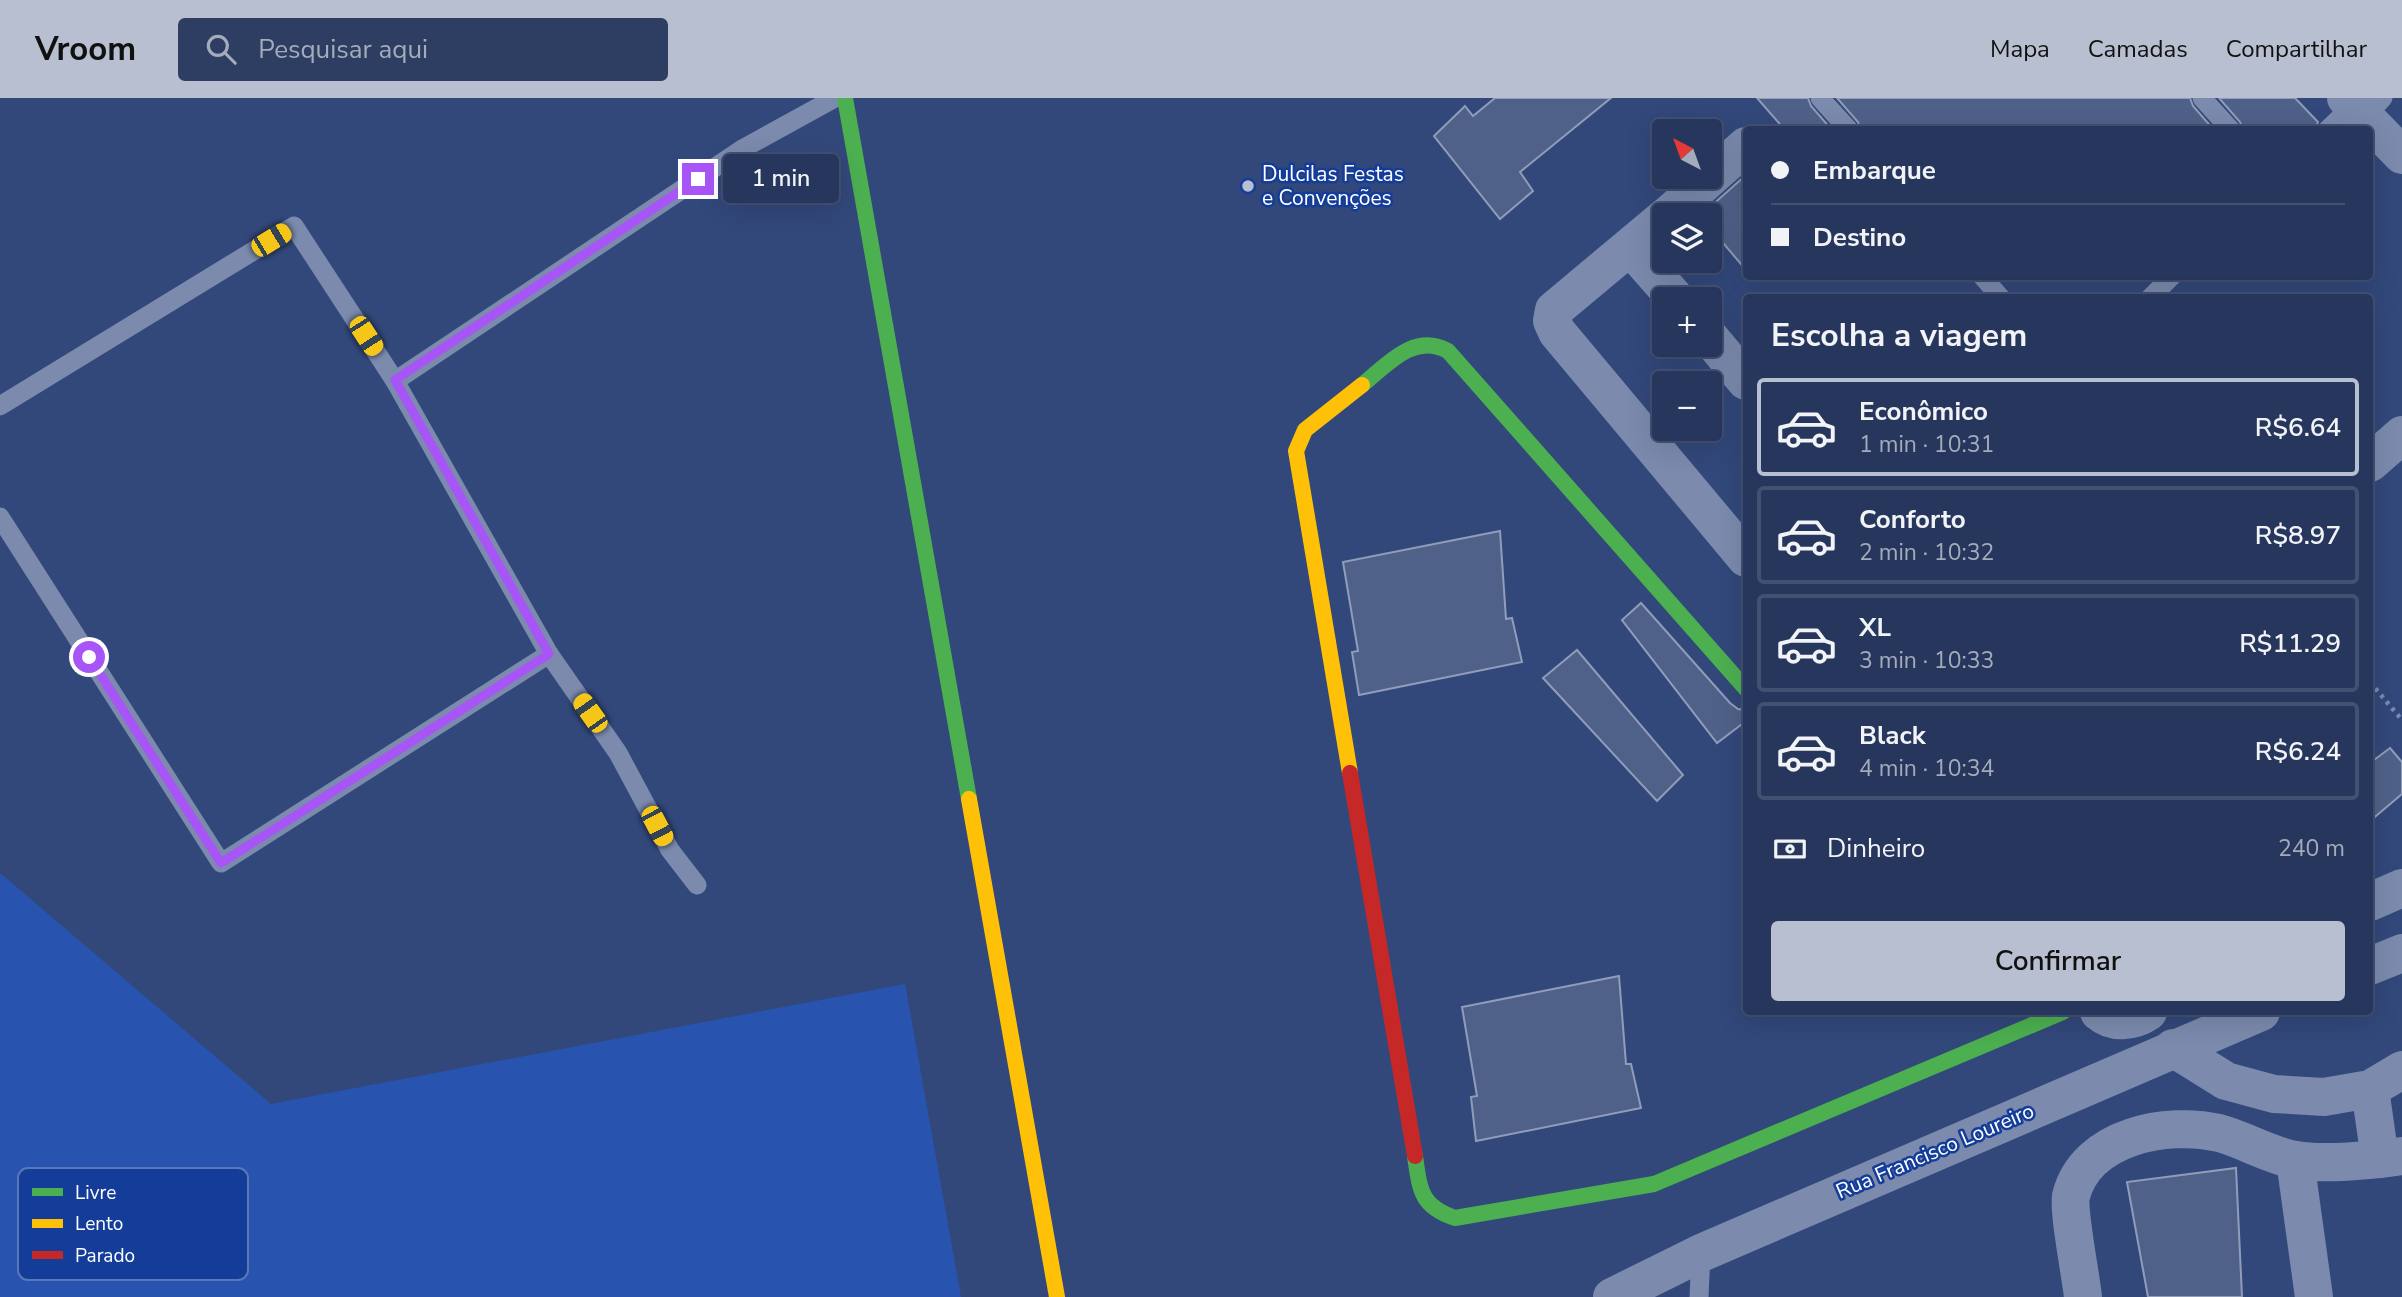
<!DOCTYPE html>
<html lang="pt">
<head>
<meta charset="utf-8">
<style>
  body { margin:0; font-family:"Nunito Sans",sans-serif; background:#2e3e62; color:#f1f3f6; height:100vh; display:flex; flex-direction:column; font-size:26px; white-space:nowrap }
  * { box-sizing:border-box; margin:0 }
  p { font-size:23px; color:#a4abbb }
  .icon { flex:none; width:38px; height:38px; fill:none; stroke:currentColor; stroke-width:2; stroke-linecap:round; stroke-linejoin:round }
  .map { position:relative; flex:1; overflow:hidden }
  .side { position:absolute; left:1743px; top:196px; width:630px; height:721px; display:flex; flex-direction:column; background:#26365c; border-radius:7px; box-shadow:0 7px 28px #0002,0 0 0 2px #425072 }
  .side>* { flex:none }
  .guide { position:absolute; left:1743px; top:28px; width:630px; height:154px; border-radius:7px; box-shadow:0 7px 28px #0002,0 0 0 2px #425072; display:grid; align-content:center; height:154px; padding:0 28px; background:#26365c }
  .needle { width:46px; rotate:319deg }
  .tools { position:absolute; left:1652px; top:21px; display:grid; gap:14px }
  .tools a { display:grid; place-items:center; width:70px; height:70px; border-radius:7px; background:#26365c; box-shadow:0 7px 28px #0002,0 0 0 2px #425072; font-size:35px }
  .end { position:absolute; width:32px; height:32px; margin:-16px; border:9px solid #a855f7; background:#fff; box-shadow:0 0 0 4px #fff }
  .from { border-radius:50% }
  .bubble { position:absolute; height:49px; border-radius:7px; background:#26365c; box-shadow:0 7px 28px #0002,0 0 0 2px #425072; font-size:23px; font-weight:600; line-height:49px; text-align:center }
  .car { position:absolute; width:21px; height:42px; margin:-21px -10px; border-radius:9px; box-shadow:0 0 5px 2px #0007; background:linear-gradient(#f5c518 24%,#345 0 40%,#f5c518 0 76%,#345 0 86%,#f5c518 0) }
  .guide b { display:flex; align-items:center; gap:24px; height:66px; font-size:26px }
  .guide b+b { border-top:2px solid #425072 }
  .guide i { width:18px; height:18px; background:#f1f3f6 }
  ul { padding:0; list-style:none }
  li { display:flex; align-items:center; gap:21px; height:98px; margin:0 14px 10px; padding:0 14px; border:4px solid #425072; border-radius:7px }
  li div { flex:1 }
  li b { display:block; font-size:26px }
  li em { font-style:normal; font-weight:600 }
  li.active { border-color:#b7bfd0 }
  li>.icon { width:63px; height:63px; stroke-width:1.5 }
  h2 { padding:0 28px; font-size:32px; line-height:84px }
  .pay { display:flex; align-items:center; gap:18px; height:77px; padding:0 28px; font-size:26px }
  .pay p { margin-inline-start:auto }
  .button { display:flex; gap:14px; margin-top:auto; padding:14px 28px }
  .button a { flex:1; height:80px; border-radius:7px; background:#b7bfd0; color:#111; font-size:28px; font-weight:600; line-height:80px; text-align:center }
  header { display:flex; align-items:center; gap:42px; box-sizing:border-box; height:98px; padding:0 35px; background:#b7bfd0; color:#111 }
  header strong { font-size:33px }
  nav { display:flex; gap:38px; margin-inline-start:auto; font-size:24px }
  .search { width:490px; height:63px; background:#2e3e62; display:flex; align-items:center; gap:18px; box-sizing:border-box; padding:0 24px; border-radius:7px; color:#a4abbb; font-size:26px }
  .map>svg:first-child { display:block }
  .green { fill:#2854af }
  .building { fill:#4f6189; stroke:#909db9; stroke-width:2 }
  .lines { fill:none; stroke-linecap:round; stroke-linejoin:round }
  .path { stroke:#7b8aad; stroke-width:4.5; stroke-dasharray:3.5 5; stroke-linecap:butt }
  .lane { stroke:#7b8aad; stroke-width:19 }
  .street { stroke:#7b8aad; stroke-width:38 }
  .fast { stroke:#4caf50; stroke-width:16 }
  .slow { stroke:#ffc107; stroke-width:16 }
  .jam { stroke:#c62828; stroke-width:16 }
  .route { stroke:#a855f7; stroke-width:9 }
  .poi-dot { fill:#b7bfd0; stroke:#133d99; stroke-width:2.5 }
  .labels { text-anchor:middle; stroke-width:5; stroke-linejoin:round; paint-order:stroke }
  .poi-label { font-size:21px; fill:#fff; stroke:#133d99; text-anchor:start }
  .street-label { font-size:21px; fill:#fff; stroke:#133d99 }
  .key { fill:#133d99; stroke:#5a77b8; stroke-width:2 }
  .key-label { font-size:19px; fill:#fff }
</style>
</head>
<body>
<header>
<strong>Vroom</strong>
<div class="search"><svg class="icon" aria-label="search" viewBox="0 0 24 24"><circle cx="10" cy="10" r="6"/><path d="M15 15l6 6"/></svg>Pesquisar aqui</div>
<nav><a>Mapa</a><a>Camadas</a><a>Compartilhar</a></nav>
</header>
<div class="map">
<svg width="2402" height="1199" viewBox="0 0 2402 1199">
  <rect width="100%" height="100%" fill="#32487a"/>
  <path class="green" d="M0,775L271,1006L905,886L961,1199H0Z"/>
  <g class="building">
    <path d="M1495,0H1611L1520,74L1533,93L1500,121L1434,38L1465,8L1473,18Z"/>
    <path d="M1757,0H1808L1811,8L1832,32H1785Z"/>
    <path d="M1837,0H2190L2193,8L2214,32H1861L1858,24Z"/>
    <path d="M2219,0H2295L2318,24L2315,32H2243L2240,24Z"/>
    <path d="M1746,77V172L1724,146L1710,159V117H1701Z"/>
    <path d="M1500,433L1506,521L1512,520L1522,564L1359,597L1352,554L1358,553L1343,464Z"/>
    <path d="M1641,505L1730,605L1738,611L1746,612V623L1717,645L1622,522Z"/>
    <path d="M1577,552L1683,677L1657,703L1543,580Z"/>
    <path d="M2390,650L2402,664V696L2370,723V665Z"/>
    <path d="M1619,878L1626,966H1631L1641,1010L1476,1043L1471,999L1477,998L1462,909Z"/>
    <path d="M2236,1070L2242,1199H2148L2127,1084Z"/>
  </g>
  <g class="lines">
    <path class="path" d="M2370,584L2402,622"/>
    <g class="lane">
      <path d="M1820,0L1849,32"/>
      <path d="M2202,0L2231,32"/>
      <path d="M2365,19L2383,0"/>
      <path d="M2327,32L2353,7"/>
      <path d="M1982,178L2001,200"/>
      <path d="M2150,200L2172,178"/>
      <path d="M0,308L294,128L395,283"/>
      <path d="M0,419L221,765L549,556L395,283L744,50L835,0"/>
      <path d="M549,556L618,655L670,752L697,787"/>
      <path d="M1699,1199L1701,1155"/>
    </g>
    <g class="street">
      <path d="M2346,0L2402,57"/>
      <path d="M1668,117L1746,48"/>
      <path d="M1664,120L1554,212L1552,223L1557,234L1746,460"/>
      <path d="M1631,150L1676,201"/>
      <path d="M1710,240L1746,283"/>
      <path d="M2370,365L2402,337"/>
      <path d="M2370,804L2402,790"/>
      <path d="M2370,868L2402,855"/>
      <path d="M2099,914C2113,926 2133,924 2148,914"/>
      <path d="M2173,950L2226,983L2274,996L2324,999L2370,991L2402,972"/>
      <path d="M2370,991L2380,1061"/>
      <path d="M2295,1062L2314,1199"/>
      <path d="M1612,1199L1701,1155L2261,914"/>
      <path d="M2083,1199C2081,1179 2068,1113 2071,1098C2086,1038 2167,1023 2219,1035C2245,1042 2269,1057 2295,1062C2323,1067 2373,1062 2402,1058"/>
    </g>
    <g class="fast">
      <path d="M845,0L969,701"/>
      <path d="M1362,287C1387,267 1414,234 1448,253L1746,591"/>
      <path d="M1415,1058C1420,1092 1420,1108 1455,1120L1654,1086L2063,914"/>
    </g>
    <g class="slow">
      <path d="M1350,675L1296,353L1305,332L1362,287"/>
      <path d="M969,701L1057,1199"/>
    </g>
    <path class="jam" d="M1350,675L1415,1058"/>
  </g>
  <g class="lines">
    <path class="route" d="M89,559L221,765L549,556L395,282L698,81"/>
  </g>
  <circle class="poi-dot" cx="1248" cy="88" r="7"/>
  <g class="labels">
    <g class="poi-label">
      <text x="1262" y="83">Dulcilas Festas<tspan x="1262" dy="24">e Convenções</tspan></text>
    </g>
    <g class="street-label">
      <text transform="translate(1935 1053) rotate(-23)" y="7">Rua Francisco Loureiro</text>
    </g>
  </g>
  <rect x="18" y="1070" width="230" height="112" rx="10" class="key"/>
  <rect x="32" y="1090" width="31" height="8" fill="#4caf50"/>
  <rect x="32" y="1121" width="31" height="9" fill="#ffc107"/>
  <rect x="32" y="1153" width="31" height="8" fill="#c62828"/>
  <g class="key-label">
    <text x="75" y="1101">Livre</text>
    <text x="75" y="1132">Lento</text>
    <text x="75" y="1164">Parado</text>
  </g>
</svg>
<div class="tools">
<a><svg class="needle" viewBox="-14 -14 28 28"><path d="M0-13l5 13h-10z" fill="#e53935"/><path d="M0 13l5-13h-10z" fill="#a4abbb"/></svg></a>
<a><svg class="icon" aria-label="layers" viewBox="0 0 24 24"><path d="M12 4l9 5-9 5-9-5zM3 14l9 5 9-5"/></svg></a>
<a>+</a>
<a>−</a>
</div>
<i class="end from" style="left:89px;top:559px"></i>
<i class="end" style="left:698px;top:81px"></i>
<div class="bubble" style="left:723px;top:56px;width:116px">1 min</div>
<i class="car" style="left:271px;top:142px;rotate:59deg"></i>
<i class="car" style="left:366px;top:238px;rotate:147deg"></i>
<i class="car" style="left:590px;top:615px;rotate:325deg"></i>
<i class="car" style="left:657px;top:728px;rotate:152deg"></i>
<div class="guide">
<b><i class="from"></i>Embarque</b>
<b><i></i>Destino</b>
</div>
<section class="side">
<h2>Escolha a viagem</h2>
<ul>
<li class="active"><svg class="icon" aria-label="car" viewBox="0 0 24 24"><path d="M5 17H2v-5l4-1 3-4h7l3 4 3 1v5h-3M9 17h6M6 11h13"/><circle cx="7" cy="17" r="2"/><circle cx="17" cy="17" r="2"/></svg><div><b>Econômico</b><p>1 min · 10:31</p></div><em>R$6.64</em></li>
<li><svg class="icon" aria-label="car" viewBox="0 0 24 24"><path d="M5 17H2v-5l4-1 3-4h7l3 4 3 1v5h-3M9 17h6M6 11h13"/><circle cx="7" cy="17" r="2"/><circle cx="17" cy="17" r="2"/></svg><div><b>Conforto</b><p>2 min · 10:32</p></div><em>R$8.97</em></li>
<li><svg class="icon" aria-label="car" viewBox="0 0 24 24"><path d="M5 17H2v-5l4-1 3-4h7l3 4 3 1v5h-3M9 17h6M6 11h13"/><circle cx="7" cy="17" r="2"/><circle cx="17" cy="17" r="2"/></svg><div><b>XL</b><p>3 min · 10:33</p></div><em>R$11.29</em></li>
<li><svg class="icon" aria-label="car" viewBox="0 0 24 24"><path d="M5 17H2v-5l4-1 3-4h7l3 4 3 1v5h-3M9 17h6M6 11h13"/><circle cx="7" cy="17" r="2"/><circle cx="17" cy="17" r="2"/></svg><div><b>Black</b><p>4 min · 10:34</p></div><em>R$6.24</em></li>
</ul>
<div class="pay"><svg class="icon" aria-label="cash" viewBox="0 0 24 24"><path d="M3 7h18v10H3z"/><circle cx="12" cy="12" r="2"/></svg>Dinheiro<p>240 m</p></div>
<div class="button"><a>Confirmar</a></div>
</section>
</div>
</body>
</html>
